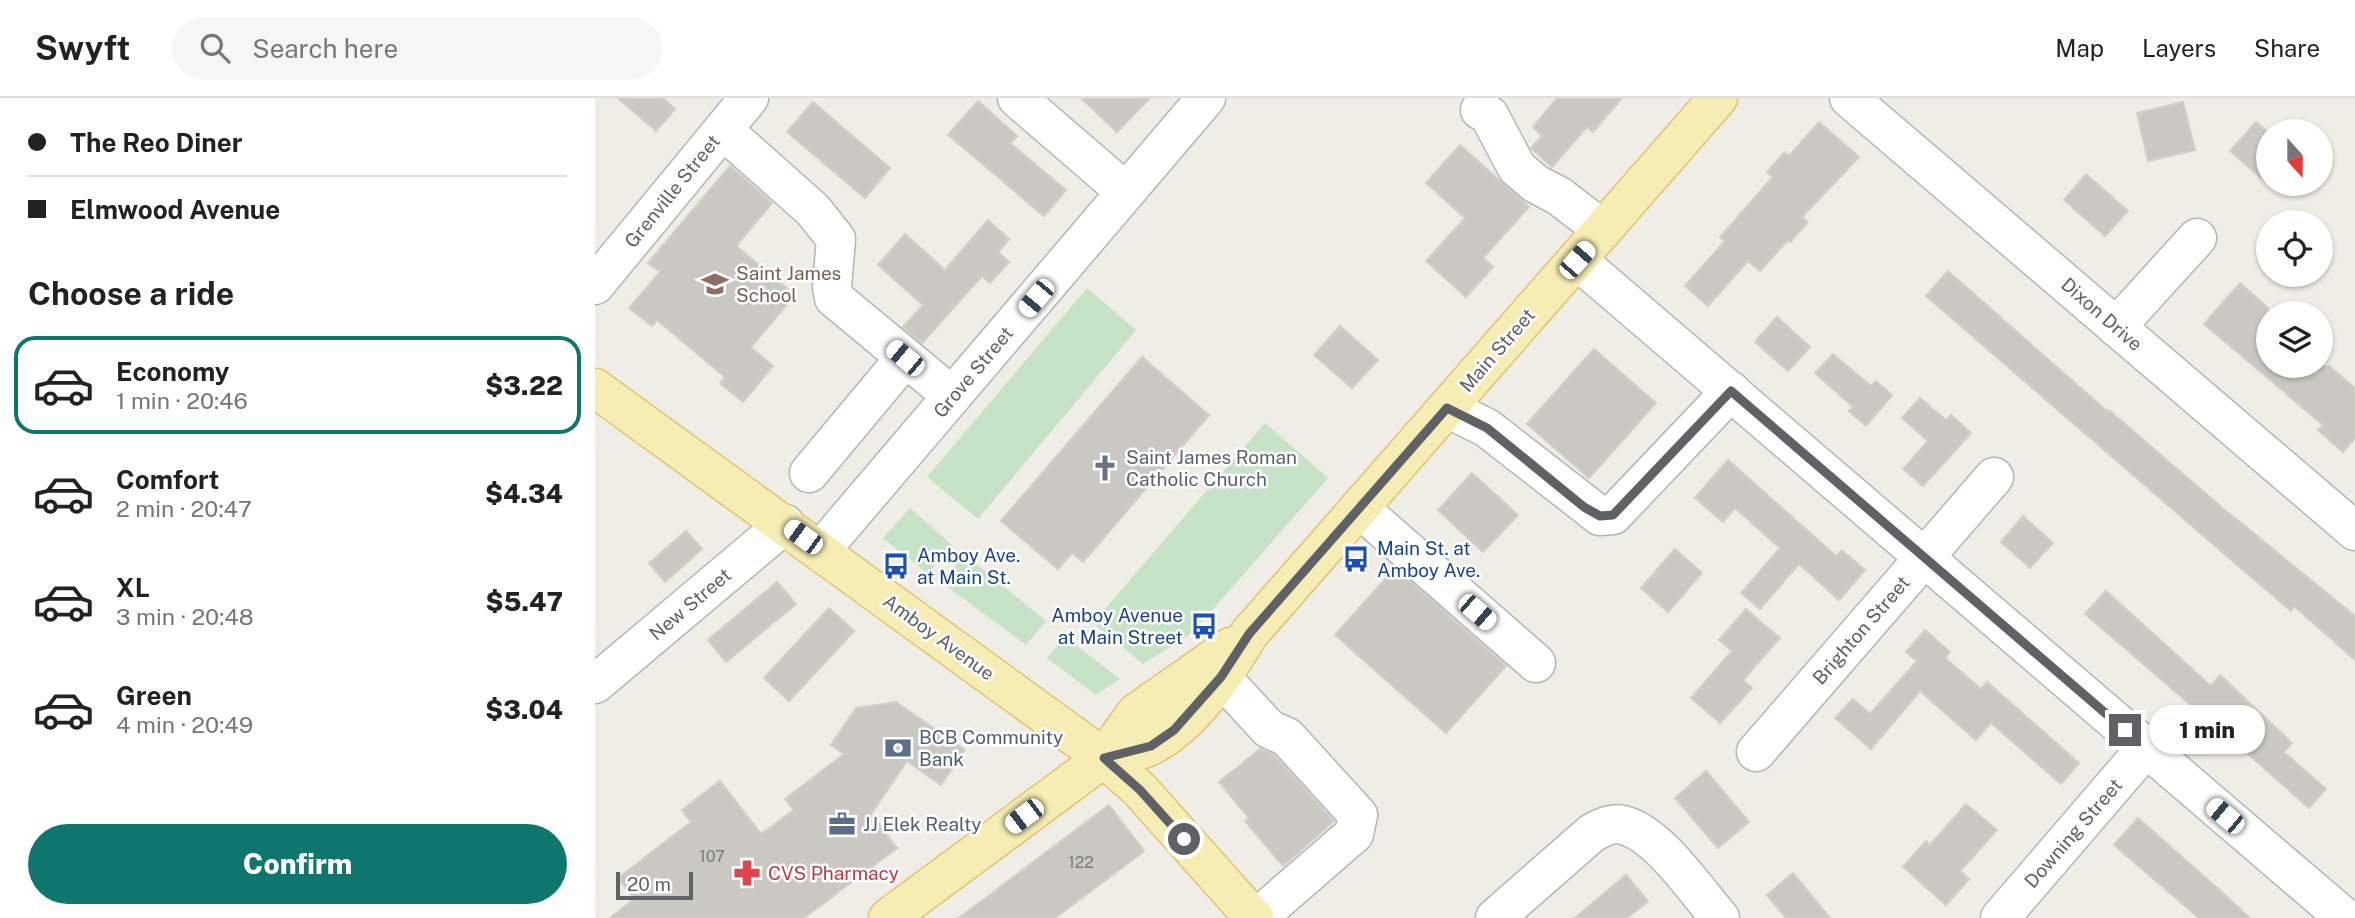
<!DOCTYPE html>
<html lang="en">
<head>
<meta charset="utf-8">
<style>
  body { margin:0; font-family:"Public Sans",sans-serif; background:#f6f6f6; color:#222; height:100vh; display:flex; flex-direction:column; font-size:26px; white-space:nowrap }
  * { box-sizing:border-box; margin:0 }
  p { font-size:23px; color:#767676 }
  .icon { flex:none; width:38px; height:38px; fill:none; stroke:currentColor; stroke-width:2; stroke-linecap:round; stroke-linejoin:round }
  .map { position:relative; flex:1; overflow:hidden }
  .drawer { display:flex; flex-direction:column; background:#fff; width:595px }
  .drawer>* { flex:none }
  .top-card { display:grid; align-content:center; height:154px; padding:0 28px; background:#fff }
  .needle { width:46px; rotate:159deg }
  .fabs { position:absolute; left:1661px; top:21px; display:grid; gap:14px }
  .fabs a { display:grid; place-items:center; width:77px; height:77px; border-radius:50%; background:#fff; box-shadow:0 2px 5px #0004; font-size:35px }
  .scale { position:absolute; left:21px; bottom:18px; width:77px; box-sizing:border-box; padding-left:7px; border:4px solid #5e6165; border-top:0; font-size:19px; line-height:24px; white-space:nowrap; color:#5e6165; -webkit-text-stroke:5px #fff; paint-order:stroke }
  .end { position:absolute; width:32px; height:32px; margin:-16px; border:9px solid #5e6165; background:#fff; box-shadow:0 0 0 4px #fff }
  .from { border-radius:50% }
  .bubble { position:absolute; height:49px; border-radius:24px; background:#fff; box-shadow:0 2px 5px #0004; font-size:23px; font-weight:800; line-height:49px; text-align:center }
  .car { position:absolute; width:21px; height:42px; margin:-21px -10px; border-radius:9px; box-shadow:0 0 5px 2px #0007; background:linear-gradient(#fff 24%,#345 0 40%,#fff 0 76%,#345 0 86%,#fff 0) }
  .top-card b { display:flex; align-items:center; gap:24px; height:66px; font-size:26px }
  .top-card b+b { border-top:2px solid #e0e0e0 }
  .top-card i { width:18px; height:18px; background:#222 }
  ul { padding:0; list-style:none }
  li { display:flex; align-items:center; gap:21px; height:98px; margin:0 14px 10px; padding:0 14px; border:4px solid transparent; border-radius:21px }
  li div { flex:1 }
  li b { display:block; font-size:26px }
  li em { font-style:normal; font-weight:800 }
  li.on { border-color:#0f766e }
  li>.icon { width:63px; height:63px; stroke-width:1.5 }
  h2 { padding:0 28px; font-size:32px; line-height:84px }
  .action { display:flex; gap:14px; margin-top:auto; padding:14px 28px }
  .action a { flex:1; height:80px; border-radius:42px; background:#0f766e; color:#fff; font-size:28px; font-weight:800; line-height:80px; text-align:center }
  header { display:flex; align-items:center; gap:42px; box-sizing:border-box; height:98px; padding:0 35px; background:#fff; border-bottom:2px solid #e0e0e0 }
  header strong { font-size:33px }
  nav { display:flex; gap:38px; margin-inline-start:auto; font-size:24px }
  .search { width:490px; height:63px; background:#f6f6f6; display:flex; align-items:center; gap:18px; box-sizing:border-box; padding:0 24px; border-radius:38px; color:#767676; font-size:26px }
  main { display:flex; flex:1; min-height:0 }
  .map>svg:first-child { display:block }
  .green { fill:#c6e3c7 }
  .building { fill:#cac8c3; stroke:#d2cfc5; stroke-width:2 }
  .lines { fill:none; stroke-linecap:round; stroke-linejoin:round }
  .minor-casing { stroke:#b3b6b9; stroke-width:41 }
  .major-casing { stroke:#e1c46c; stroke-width:41 }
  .minor { stroke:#fff; stroke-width:38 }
  .major { stroke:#f6edb4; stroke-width:38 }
  .route { stroke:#5e6165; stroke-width:9 }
  .labels { text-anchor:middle; stroke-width:5; stroke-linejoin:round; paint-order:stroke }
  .number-label { font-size:16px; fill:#797b7c }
  .street-label { font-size:19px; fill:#5e6165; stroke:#fff }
  .education-label { font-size:19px; fill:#785e54; stroke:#fff; text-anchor:start }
  .worship-label { font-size:19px; fill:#5b616d; stroke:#fff; text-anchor:start }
  .transit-label { font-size:19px; fill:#164399; stroke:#fff; text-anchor:start }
  .service-label { font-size:19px; fill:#4e5e75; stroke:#fff; text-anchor:start }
  .health-label { font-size:19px; fill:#be3a42; stroke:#fff; text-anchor:start }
</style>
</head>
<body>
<header>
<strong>Swyft</strong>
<div class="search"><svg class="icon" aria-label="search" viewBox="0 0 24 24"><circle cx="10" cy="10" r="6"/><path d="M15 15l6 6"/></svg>Search here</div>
<nav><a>Map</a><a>Layers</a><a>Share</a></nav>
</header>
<main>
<section class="drawer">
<div class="top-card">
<b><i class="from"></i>The Reo Diner</b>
<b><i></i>Elmwood Avenue</b>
</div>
<h2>Choose a ride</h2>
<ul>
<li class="on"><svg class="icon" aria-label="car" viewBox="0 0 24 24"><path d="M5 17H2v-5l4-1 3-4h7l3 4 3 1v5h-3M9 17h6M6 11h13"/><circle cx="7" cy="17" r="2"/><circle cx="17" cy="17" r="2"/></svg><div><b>Economy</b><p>1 min · 20:46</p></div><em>$3.22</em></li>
<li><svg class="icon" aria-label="car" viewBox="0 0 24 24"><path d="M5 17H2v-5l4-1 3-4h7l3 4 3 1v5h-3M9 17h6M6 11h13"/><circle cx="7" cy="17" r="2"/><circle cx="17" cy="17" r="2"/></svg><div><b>Comfort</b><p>2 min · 20:47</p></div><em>$4.34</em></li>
<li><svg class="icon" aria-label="car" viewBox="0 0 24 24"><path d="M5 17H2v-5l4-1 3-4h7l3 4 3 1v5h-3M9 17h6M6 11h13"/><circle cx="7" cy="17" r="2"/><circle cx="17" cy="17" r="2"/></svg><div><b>XL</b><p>3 min · 20:48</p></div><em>$5.47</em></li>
<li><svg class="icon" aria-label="car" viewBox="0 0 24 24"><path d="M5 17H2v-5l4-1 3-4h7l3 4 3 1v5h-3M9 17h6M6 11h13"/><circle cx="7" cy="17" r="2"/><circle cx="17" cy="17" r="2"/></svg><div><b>Green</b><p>4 min · 20:49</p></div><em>$3.04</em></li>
</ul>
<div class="action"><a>Confirm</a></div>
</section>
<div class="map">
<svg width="1760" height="820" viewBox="0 0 1760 820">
  <rect width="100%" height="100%" fill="#eeede6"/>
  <g class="green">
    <path d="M492,190L541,232L383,421L332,379Z"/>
    <path d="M670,325L733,380L597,535L548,566L498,525Z"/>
    <path d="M315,410L357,447L333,476L288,440Z"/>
    <path d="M370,457L451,523L431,547L346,484Z"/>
    <path d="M470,539L525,581L501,597L452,560Z"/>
  </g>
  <g class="building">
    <path d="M23,0H68L80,11L61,33Z"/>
    <path d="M486,0H555L522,34Z"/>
    <path d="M962,0H1027L998,34L992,29L957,69L936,50L947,38L938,29Z"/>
    <path d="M383,3L422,38L415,45L471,92L449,118L353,37Z"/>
    <path d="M218,4L295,70L270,100L192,34Z"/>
    <path d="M1588,4L1600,52L1553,63L1542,15Z"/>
    <path d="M1224,24L1264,59L1207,119L1213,124L1195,144L1193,142L1165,173L1153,163L1113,208L1090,188L1130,143L1125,139L1178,79L1172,74L1190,54L1194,58Z"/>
    <path d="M1661,24L1673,34V86L1635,53Z"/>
    <path d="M865,47L934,109L888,160L898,169L871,199L831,163L870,120L831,85Z"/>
    <path d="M135,68L177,105L141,148L200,197L156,249L178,268L148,304L125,285L130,279L62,222L57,228L34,210L65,174L53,165Z"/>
    <path d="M1491,76L1533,113L1510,138L1469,102Z"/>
    <path d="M393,122L414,141L403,154L414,164L395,185L387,178L327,245L308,229L328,207L283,167L310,136L350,172Z"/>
    <path d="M1353,173L1513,314L1514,312L1624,407L1760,518V562L1699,508L1696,513L1641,466L1331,198Z"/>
    <path d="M1645,185L1673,210V268H1734L1760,290V340L1748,354L1723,332L1728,327L1609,226Z"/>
    <path d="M1182,219L1215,249L1193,273L1160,244Z"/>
    <path d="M745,228L783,262L757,290L719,257Z"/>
    <path d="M999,251L1061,305L994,380L932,326Z"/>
    <path d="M1238,256L1276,288L1281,283L1297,297L1271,328L1254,313L1258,309L1220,275Z"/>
    <path d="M547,259L614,317L488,464L477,455L463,471L406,423Z"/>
    <path d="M1325,300L1351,322L1356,317L1376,335L1328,388L1308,371L1333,343L1307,320Z"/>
    <path d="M1133,362L1241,458L1247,452L1270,472L1244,502L1204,466L1165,511L1146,495L1185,450L1140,410L1128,424L1100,400Z"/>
    <path d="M877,375L923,417L888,454L843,412Z"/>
    <path d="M1428,418L1458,445L1435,470L1406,444Z"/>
    <path d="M91,433L107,451L70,484L54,465Z"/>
    <path d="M1080,451L1107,475L1073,514L1046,490Z"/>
    <path d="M800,470L911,568L851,635L740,537Z"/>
    <path d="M182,484L201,506L131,564L113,542Z"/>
    <path d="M1511,493L1616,588L1625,577L1697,645L1689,654L1731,691L1714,710L1645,649L1654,639L1621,610L1612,621L1490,516Z"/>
    <path d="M234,510L259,533L194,603L169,580Z"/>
    <path d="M1151,511L1185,540L1148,582L1157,590L1125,625L1096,600L1137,553L1124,542Z"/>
    <path d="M1330,532L1355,554L1350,560L1386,591L1392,584L1484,665L1466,686L1396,625L1381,642L1325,593L1276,651L1240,620L1258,601L1275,616L1322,563L1311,554Z"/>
    <path d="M301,604L370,652L346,687L312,663L276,716L302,750L209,820H15L39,801L23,780L96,724L87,712L125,683L166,736L199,712L190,701L249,656L236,647L261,610Z"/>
    <path d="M665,651L679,657L739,723L688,768L650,723L654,720L624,684Z"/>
    <path d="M1111,673L1154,724L1123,750L1080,700Z"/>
    <path d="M1371,706L1402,732L1365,773L1374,781L1351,807L1308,769L1331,743L1335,747Z"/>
    <path d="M514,707L549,753L460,820H364Z"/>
    <path d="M1543,720L1629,796L1655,820H1604L1519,747Z"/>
    <path d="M1198,775L1235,820H1191L1172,797Z"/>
    <path d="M1031,777L1053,803L1032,820H980Z"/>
  </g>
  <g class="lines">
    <g class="minor-casing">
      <g id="minor">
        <path d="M422,0L531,94"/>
        <path d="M1254,0L1760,433"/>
        <path d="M885,12L894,17L922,70L941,86L964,98L1008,132"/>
        <path d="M128,32L218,112L241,141L237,189L239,200L357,298"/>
        <path d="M982,162L1750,820"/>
        <path d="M0,187L154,0"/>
        <path d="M1521,229L1602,140"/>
        <path d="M852,310L892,330L1005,418L1018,417L1136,293"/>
        <path d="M214,375L310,260"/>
        <path d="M764,410L941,565"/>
        <path d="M226,452L611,0"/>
        <path d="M626,579L674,631L692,639L763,717L759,736L662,820"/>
        <path d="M0,586L190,426"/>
        <path d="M1161,654L1399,379"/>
        <path d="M900,820L997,735C1006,730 1017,724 1028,727C1063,735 1101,793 1125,820"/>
        <path d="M1405,820L1551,650"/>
      </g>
    </g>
    <g class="major-casing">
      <g id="major">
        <path d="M0,290L509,660L545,692L659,820"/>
        <path d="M509,660C525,657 542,655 557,647C599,625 630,576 654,536L1123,0"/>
        <path d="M293,820L509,660L541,615L635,549"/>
      </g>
    </g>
    <use href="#minor" class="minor"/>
    <use href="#major" class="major"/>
  </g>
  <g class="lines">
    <path class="route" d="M589,741L545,692L509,660L556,648L579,632L626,579L654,536L852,310L892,330L989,409L1005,418L1018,417L1136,293L1530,632"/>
  </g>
  <defs>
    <g id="school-bare" transform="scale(2.1)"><path d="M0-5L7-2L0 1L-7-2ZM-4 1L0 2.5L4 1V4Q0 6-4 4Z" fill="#8d6e63" stroke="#fff" stroke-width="2.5" paint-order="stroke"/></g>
    <g id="church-bare" transform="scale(2.1)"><path d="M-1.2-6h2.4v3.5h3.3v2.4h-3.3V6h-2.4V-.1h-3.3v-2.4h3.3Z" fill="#6b7280" stroke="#fff" stroke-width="2.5" paint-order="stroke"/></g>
    <g id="bus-bare" transform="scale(2.1)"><path d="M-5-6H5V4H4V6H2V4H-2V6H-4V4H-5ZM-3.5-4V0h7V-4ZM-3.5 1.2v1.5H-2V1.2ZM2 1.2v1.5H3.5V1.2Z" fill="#1a4fb4" stroke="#fff" stroke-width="2.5" paint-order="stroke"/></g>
    <g id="bank-bare" transform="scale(2.1)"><path d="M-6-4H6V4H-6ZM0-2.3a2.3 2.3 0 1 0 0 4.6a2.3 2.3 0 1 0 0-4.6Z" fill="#5c6f8a" stroke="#fff" stroke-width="2.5" paint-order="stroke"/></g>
    <g id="office-bare" transform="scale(2.1)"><path d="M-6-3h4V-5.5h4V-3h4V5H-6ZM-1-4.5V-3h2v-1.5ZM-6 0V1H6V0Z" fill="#5c6f8a" stroke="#fff" stroke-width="2.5" paint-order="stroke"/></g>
    <g id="pharmacy-bare" transform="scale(2.1)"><path d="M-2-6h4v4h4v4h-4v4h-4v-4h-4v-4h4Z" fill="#e0444e" stroke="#fff" stroke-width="2.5" paint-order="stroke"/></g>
  </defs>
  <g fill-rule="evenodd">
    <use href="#school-bare" x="120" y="186"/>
    <use href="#church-bare" x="510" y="370"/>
    <use href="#bus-bare" x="761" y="461"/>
    <use href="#bus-bare" x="301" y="468"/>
    <use href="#bus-bare" x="609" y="528"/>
    <use href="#bank-bare" x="303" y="650"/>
    <use href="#office-bare" x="247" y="726"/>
    <use href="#pharmacy-bare" x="152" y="775"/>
  </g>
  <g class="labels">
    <g class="number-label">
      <text x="117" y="764">107</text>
      <text x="486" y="770">122</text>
    </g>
    <g class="street-label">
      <text transform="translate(77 93) rotate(-51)" y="7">Grenville Street</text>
      <text transform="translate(1507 216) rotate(41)" y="7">Dixon Drive</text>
      <text transform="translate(902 252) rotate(-49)" y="7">Main Street</text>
      <text transform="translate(378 274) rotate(-50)" y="7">Grove Street</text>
      <text transform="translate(95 506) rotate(-40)" y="7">New Street</text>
      <text transform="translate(1266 532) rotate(-49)" y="7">Brighton Street</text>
      <text transform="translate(344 539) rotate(36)" y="7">Amboy Avenue</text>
      <text transform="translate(1478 735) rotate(-49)" y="7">Downing Street</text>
    </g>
    <g class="education-label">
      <text x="141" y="182">Saint James<tspan x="141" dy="22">School</tspan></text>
    </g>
    <g class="worship-label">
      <text x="531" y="366">Saint James Roman<tspan x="531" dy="22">Catholic Church</tspan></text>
    </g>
    <g class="transit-label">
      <text x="782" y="457">Main St. at<tspan x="782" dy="22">Amboy Ave.</tspan></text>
      <text x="322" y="464">Amboy Ave.<tspan x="322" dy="22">at Main St.</tspan></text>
      <text x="588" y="524" text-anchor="end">Amboy Avenue<tspan x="588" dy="22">at Main Street</tspan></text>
    </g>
    <g class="service-label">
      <text x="324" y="646">BCB Community<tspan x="324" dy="22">Bank</tspan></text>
      <text x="268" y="733">JJ Elek Realty</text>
    </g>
    <g class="health-label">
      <text x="173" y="782">CVS Pharmacy</text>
    </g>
  </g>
</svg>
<div class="fabs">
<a><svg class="needle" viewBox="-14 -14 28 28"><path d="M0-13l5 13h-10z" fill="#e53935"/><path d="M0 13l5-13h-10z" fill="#767676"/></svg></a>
<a><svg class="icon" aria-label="locate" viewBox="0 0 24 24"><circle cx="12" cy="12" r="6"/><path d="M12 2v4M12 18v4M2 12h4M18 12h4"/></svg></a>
<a><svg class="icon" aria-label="layers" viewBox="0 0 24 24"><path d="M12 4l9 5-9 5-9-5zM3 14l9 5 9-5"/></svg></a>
</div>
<div class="scale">20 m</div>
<i class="end from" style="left:589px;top:741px"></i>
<i class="end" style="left:1530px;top:632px"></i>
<div class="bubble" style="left:1554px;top:607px;width:116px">1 min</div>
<i class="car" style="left:982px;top:162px;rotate:41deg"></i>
<i class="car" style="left:441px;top:200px;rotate:220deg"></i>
<i class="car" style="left:310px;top:260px;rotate:310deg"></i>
<i class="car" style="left:208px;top:439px;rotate:306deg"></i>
<i class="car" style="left:882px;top:514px;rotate:131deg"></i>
<i class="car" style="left:429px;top:718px;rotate:233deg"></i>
<i class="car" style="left:1630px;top:718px;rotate:310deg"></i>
</div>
</main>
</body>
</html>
